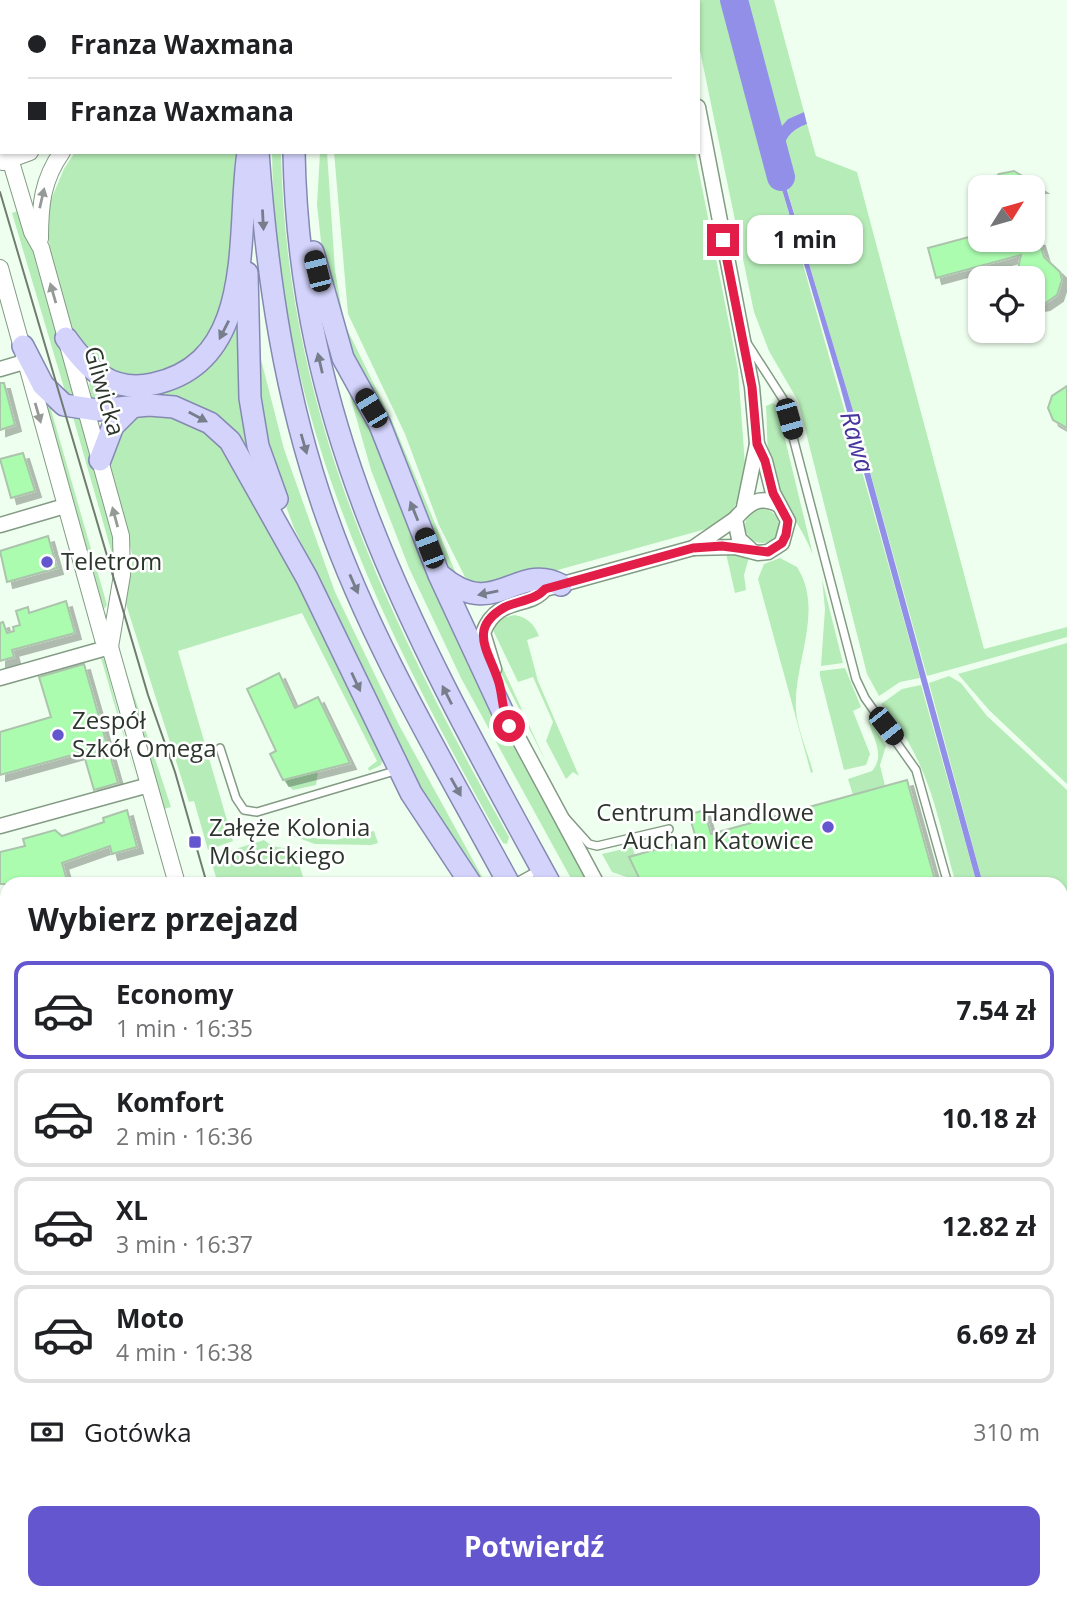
<!DOCTYPE html>
<html lang="pl">
<head>
<meta charset="utf-8">
<style>
  body { margin:0; font-family:"Open Sans",sans-serif; background:#f2f2f2; color:#202124; height:100vh; display:flex; flex-direction:column; font-size:26px; white-space:nowrap }
  * { box-sizing:border-box; margin:0 }
  p { font-size:23px; color:#757577 }
  .icon { flex:none; width:38px; height:38px; fill:none; stroke:currentColor; stroke-width:2; stroke-linecap:round; stroke-linejoin:round }
  .map { position:relative; flex:1; overflow:hidden }
  .sheet { position:absolute; left:0px; top:877px; width:1068px; height:723px; display:flex; flex-direction:column; background:#fff; border-radius:21px 21px 0 0; box-shadow:0 2px 5px #0004 }
  .sheet>* { flex:none }
  .hud { position:absolute; left:0px; top:0px; width:700px; height:154px; box-shadow:0 2px 5px #0004; display:grid; align-content:center; height:154px; padding:0 28px; background:#fff }
  .needle { width:46px; rotate:53deg }
  .fabs { position:absolute; left:968px; top:175px; display:grid; gap:14px }
  .fabs a { display:grid; place-items:center; width:77px; height:77px; border-radius:14px; background:#fff; box-shadow:0 2px 5px #0004; font-size:35px }
  .end { position:absolute; width:32px; height:32px; margin:-16px; border:9px solid #e11d48; background:#fff; box-shadow:0 0 0 4px #fff }
  .from { border-radius:50% }
  .bubble { position:absolute; height:49px; border-radius:14px; background:#fff; box-shadow:0 2px 5px #0004; font-size:23px; font-weight:700; line-height:49px; text-align:center }
  .car { position:absolute; width:21px; height:42px; margin:-21px -10px; border-radius:9px; box-shadow:0 0 5px 2px #0007; background:linear-gradient(#222 24%,#8ab4d8 0 40%,#222 0 76%,#8ab4d8 0 86%,#222 0) }
  .hud b { display:flex; align-items:center; gap:24px; height:66px; font-size:26px }
  .hud b+b { border-top:2px solid #e0e0e0 }
  .hud i { width:18px; height:18px; background:#202124 }
  ul { padding:0; list-style:none }
  li { display:flex; align-items:center; gap:21px; height:98px; margin:0 14px 10px; padding:0 14px; border:4px solid #e0e0e0; border-radius:14px }
  li div { flex:1 }
  li b { display:block; font-size:26px }
  li em { font-style:normal; font-weight:700 }
  li.on { border-color:#6456cf }
  li>.icon { width:63px; height:63px; stroke-width:1.5 }
  h2 { padding:0 28px; font-size:32px; line-height:84px }
  .pay { display:flex; align-items:center; gap:18px; height:77px; padding:0 28px; font-size:26px }
  .pay p { margin-inline-start:auto }
  .action { display:flex; gap:14px; margin-top:auto; padding:14px 28px }
  .action a { flex:1; height:80px; border-radius:14px; background:#6456cf; color:#fff; font-size:28px; font-weight:700; line-height:80px; text-align:center }
  .map>svg:first-child { display:block }
  .green { fill:#b6ecb8 }
  .water { fill:#928fe8 }
  .lines { fill:none; stroke-linecap:round; stroke-linejoin:round }
  .river { stroke:#928fe8; stroke-width:28 }
  .building { fill:#acfcb0; stroke:#abc4ac; stroke-width:2; filter:url(#shadow) }
  .service-casing { stroke:#839b84; stroke-width:10 }
  .minor-casing { stroke:#839b84; stroke-width:17 }
  .tertiary-casing { stroke:#839b84; stroke-width:18 }
  .primary-casing { stroke:#8589b2; stroke-width:24 }
  .service { stroke:#fff; stroke-width:7 }
  .minor { stroke:#fff; stroke-width:14 }
  .tertiary { stroke:#fff; stroke-width:16 }
  .primary { stroke:#d3d3fc; stroke-width:21 }
  .tram { stroke:#707c70; stroke-width:2 }
  .rail-casing { stroke:#707c70; stroke-width:7 }
  .rail { stroke:#fff; stroke-width:4.5; stroke-dasharray:13; stroke-linecap:butt }
  .oneway { fill:#969a96 }
  .oneway2 { fill:#777d8a }
  .route { stroke:#e11d48; stroke-width:9 }
  .poi-dot { fill:#6456cf; stroke:#fff; stroke-width:2.5 }
  .labels { text-anchor:middle; stroke-width:5; stroke-linejoin:round; paint-order:stroke }
  .street-label { font-size:24px; fill:#2c362c; stroke:#fff }
  .poi-label { font-size:24px; fill:#2c362c; stroke:#fff; text-anchor:start }
  .water-label { font-size:26px; font-style:italic; fill:#46379d; stroke:#fff }
</style>
</head>
<body>
<div class="map">
<svg width="1067" height="1598" viewBox="0 0 1067 1598">
  <defs>
    <filter id="shadow"><feDropShadow dx="6" dy="6" stdDeviation="0" flood-color="#0004"/></filter>
  </defs>
  <rect width="100%" height="100%" fill="#efffef"/>
  <g class="green">
    <path d="M340,0H668V2H339Z"/>
    <path d="M690,0H732C789,227 858,451 920,678L900,682L879,696L867,674L798,401L769,351L754,312L698,41V2Z"/>
    <path d="M741,0H774L804,112L788,119L779,130L771,119Z"/>
    <path d="M807,124L816,156L857,172L984,649L1067,627V637L927,676L854,414L780,166L783,165C780,144 787,132 807,124Z"/>
    <path d="M75,152H235C233,212 237,276 214,332C208,347 176,368 160,372C153,374 142,379 134,379C66,377 47,254 46,203L50,202L64,169Z"/>
    <path d="M272,152H281C286,410 386,617 509,837L507,844L503,843L495,830C375,614 275,406 272,152Z"/>
    <path d="M320,152H327L335,270L344,323L393,423L462,588L452,579L369,383L344,338L323,260L317,205Z"/>
    <path d="M334,152H695L738,369L745,465L740,496L732,511L706,529L482,591H472L439,525L405,434L348,314Z"/>
    <path d="M21,210L74,397L67,398L12,213Z"/>
    <path d="M238,313L255,463L222,424L92,402L89,383L146,392Z"/>
    <path d="M256,340L284,449L335,592L399,725L486,884H479L431,813L294,528L262,441Z"/>
    <path d="M345,378L360,402L480,685L588,884H574L461,678L409,568L371,470Z"/>
    <path d="M773,403L777,406L813,555C804,531 788,511 777,488C765,465 768,432 766,406Z"/>
    <path d="M50,406L107,605L104,609L47,409Z"/>
    <path d="M157,411L194,423L225,447L284,551L383,759L381,765L369,771L368,768L377,761L302,613L178,651L233,841L208,850L194,801L189,802L125,601L133,558L111,469L109,445L131,417Z"/>
    <path d="M73,417L80,418L114,541L115,564Z"/>
    <circle cx="762" cy="526" r="17"/>
    <path d="M725,549L749,557L744,575L746,590L735,593Z"/>
    <path d="M780,558L797,567C825,611 793,663 796,709C797,729 808,752 813,772L811,773L758,579L764,564Z"/>
    <path d="M822,579L843,663L821,666L825,609Z"/>
    <path d="M515,615C528,618 534,624 539,636L527,640L538,681L579,776L573,772L566,779L546,741L553,722L533,677L518,682L492,628L502,618Z"/>
    <path d="M489,638L546,762L499,669Z"/>
    <path d="M1067,643V784L989,710L958,674Z"/>
    <path d="M101,658L104,659L137,782Z"/>
    <path d="M845,668L861,707L853,711L870,754L866,765L844,770L820,676V671Z"/>
    <path d="M127,674L171,807L164,809Z"/>
    <path d="M949,676L961,683L987,716L1067,790V1188L1060,1164V884H983L929,683Z"/>
    <path d="M921,685L977,884H956C936,813 930,761 881,704L902,689Z"/>
    <path d="M868,718L886,746L880,765L885,786L853,795L848,779L872,771C887,754 870,734 868,718Z"/>
    <path d="M318,771L316,785L293,790L283,780Z"/>
    <path d="M374,831L378,843L371,845L315,844L293,836L335,840Z"/>
    <path d="M264,840L272,846L295,850L305,884H218L210,857Z"/>
    <path d="M632,847L635,855L629,857L641,882L612,872L602,854Z"/>
    <path d="M1060,1186L1067,1210V1288L1061,1264Z"/>
    <path d="M0,1204L7,1235V1447L0,1416Z"/>
    <path d="M286,1593H357L359,1598H288Z"/>
  </g>
  <path class="water" d="M804,112L807,124C787,131 780,145 783,165L780,167L854,414L983,884H977L840,386L768,142L788,119Z"/>
  <g class="lines">
    <path class="river" d="M734,0L781,177"/>
  </g>
  <g class="building">
    <path d="M1014,171L1041,187H984L999,174Z"/>
    <path d="M980,234V240H1039L1044,257L1060,272L1062,280L1057,295L1044,304L1032,306V278H1016L1021,255L936,278L928,248Z"/>
    <path d="M0,383H4L15,425L0,430Z"/>
    <path d="M1067,386V428L1053,420L1048,408L1052,396Z"/>
    <path d="M23,453L35,491L11,498L0,459Z"/>
    <path d="M48,536L57,568L7,582L0,551Z"/>
    <path d="M66,601L75,633L12,650L14,657L0,661V623L3,622L7,633L14,631L13,627L20,625L16,611L28,607L29,613Z"/>
    <path d="M84,664L118,783L94,790L83,752L0,775V732L51,717L39,677Z"/>
    <path d="M279,673L295,708L318,697L350,763L283,780L270,754L276,751L247,689Z"/>
    <path d="M907,780L936,884H642L629,857L696,838L689,815L704,810L711,834Z"/>
    <path d="M127,810L137,847L112,854L110,846L62,863L68,884H0V852L25,846L23,839L55,830L62,836L104,822L103,818Z"/>
  </g>
  <g class="lines">
    <g class="service-casing">
      <g id="service">
        <path d="M747,343L783,399L856,679L865,698L916,770L948,884"/>
        <path d="M220,748L236,798L244,810L257,812L398,770"/>
        <path d="M563,815L589,844L597,846L669,829"/>
        <path d="M513,884L540,869"/>
        <path d="M1060,1288L1067,1310"/>
        <path d="M1065,1588L1067,1596"/>
        <path d="M116,1592V1598"/>
        <path d="M263,1592L264,1598"/>
        <path d="M551,1592L553,1598"/>
        <path d="M733,1592L735,1598"/>
        <path d="M904,1598L905,1592"/>
        <path d="M1006,1598L1015,1595"/>
      </g>
    </g>
    <g class="minor-casing">
      <g id="minor">
        <path d="M676,0L677,2"/>
        <path d="M698,107L752,387L757,444L744,507"/>
        <path d="M0,369L24,362"/>
        <path d="M0,525L65,506"/>
        <path d="M693,548L735,547L758,553L768,552L782,543L788,521L773,493L765,461L757,444"/>
        <path d="M750,549L739,539L735,519C748,504 759,494 779,505"/>
        <path d="M494,669L483,633C497,595 530,609 545,589L693,548L735,519"/>
        <path d="M0,678L110,647"/>
        <path d="M505,713L597,884"/>
        <path d="M0,826L149,785"/>
        <path d="M0,970L7,968"/>
        <path d="M0,1108L7,1106"/>
        <path d="M0,1153L7,1184"/>
        <path d="M891,1592L892,1598"/>
      </g>
    </g>
    <g class="tertiary-casing">
      <g id="tertiary">
        <path d="M222,2L224,0"/>
        <path d="M273,2L276,0"/>
        <path d="M0,85L2,87"/>
        <path d="M0,128L2,134"/>
        <path d="M8,152L32,232L41,248L121,536L122,575L110,647"/>
        <path d="M3,162L30,152"/>
        <path d="M40,239C40,206 42,180 62,152"/>
        <path d="M0,268L103,639L110,647L177,884"/>
        <path d="M380,1592L381,1598"/>
      </g>
    </g>
    <g class="primary-casing">
      <g id="primary">
        <path d="M260,2V0"/>
        <path d="M298,2V0"/>
        <path d="M258,152C267,278 285,400 328,520C373,647 445,765 509,884"/>
        <path d="M294,152C299,435 419,644 550,884"/>
        <path d="M313,252L343,358L380,425L439,575L506,719"/>
        <path d="M247,273L250,398L258,446L277,499"/>
        <path d="M66,338C89,370 111,393 153,384C258,362 236,232 248,152"/>
        <path d="M23,346L43,385L64,405L97,410L149,405L174,407L210,423L230,441L307,578L411,793L471,884"/>
        <path d="M100,460L113,426L132,407"/>
        <path d="M441,576C495,622 517,561 561,585"/>
        <path d="M804,1592L805,1598"/>
        <path d="M841,1592L842,1598"/>
      </g>
    </g>
    <use href="#service" class="service"/>
    <use href="#minor" class="minor"/>
    <use href="#tertiary" class="tertiary"/>
    <use href="#primary" class="primary"/>
    <g class="tram">
      <path d="M0,192L148,695L175,772L207,884"/>
      <path d="M403,1592L404,1598"/>
    </g>
    <g class="rail-casing">
      <g id="rail">
        <path d="M0,1503L7,1535"/>
        <path d="M0,1545L7,1577"/>
        <path d="M10,1592L12,1598"/>
        <path d="M0,1595L1,1598"/>
      </g>
    </g>
    <use href="#rail" class="rail"/>
  </g>
  <defs><path id="oneway-solid" d="M-6-.8H1V-3.2L6.5 0L1 3.2V.8H-6Z" transform="scale(1.75)"/></defs>
  <g class="oneway">
    <use href="#oneway-solid" transform="translate(42 198) rotate(-77)"/>
    <use href="#oneway-solid" transform="translate(53 293) rotate(-106)"/>
    <use href="#oneway-solid" transform="translate(38 413) rotate(74)"/>
    <use href="#oneway-solid" transform="translate(115 517) rotate(-105)"/>
  </g>
  <g class="oneway2">
    <use href="#oneway-solid" transform="translate(263 220) rotate(87)"/>
    <use href="#oneway-solid" transform="translate(224 330) rotate(117)"/>
    <use href="#oneway-solid" transform="translate(320 363) rotate(-103)"/>
    <use href="#oneway-solid" transform="translate(198 417) rotate(28)"/>
    <use href="#oneway-solid" transform="translate(304 444) rotate(74)"/>
    <use href="#oneway-solid" transform="translate(414 511) rotate(-112)"/>
    <use href="#oneway-solid" transform="translate(354 584) rotate(66)"/>
    <use href="#oneway-solid" transform="translate(488 593) rotate(169)"/>
    <use href="#oneway-solid" transform="translate(356 682) rotate(65)"/>
    <use href="#oneway-solid" transform="translate(447 695) rotate(-117)"/>
    <use href="#oneway-solid" transform="translate(456 787) rotate(61)"/>
  </g>
  <g class="lines">
    <path class="route" d="M509,726C502,712 503,697 499,683C490,652 466,629 505,607C518,601 536,600 545,589L693,548L722,546L768,552L782,543L786,535L788,521L773,493L765,461L757,444L752,387L723,240"/>
  </g>
  <g class="poi-dot">
    <circle cx="47" cy="562" r="7"/>
    <circle cx="58" cy="735" r="7"/>
    <circle cx="828" cy="827" r="7"/>
    <rect x="188" y="835" width="14" height="14" rx="3.5"/>
  </g>
  <g class="labels">
    <g class="street-label">
      <text transform="translate(104 391) rotate(74)" y="8">Gliwicka</text>
    </g>
    <g class="poi-label">
      <text x="61" y="570">Teletrom</text>
      <text x="72" y="729">Zespół<tspan x="72" dy="28">Szkół Omega</tspan></text>
      <text x="814" y="821" text-anchor="end">Centrum Handlowe<tspan x="814" dy="28">Auchan Katowice</tspan></text>
      <text x="209" y="836">Załęże Kolonia<tspan x="209" dy="28">Mościckiego</tspan></text>
    </g>
    <g class="water-label">
      <text transform="translate(857 442) rotate(74)" y="9">Rawa</text>
    </g>
  </g>
</svg>
<div class="fabs">
<a><svg class="needle" viewBox="-14 -14 28 28"><path d="M0-13l5 13h-10z" fill="#e53935"/><path d="M0 13l5-13h-10z" fill="#757577"/></svg></a>
<a><svg class="icon" aria-label="locate" viewBox="0 0 24 24"><circle cx="12" cy="12" r="6"/><path d="M12 2v4M12 18v4M2 12h4M18 12h4"/></svg></a>
</div>
<i class="end from" style="left:509px;top:726px"></i>
<i class="end" style="left:723px;top:240px"></i>
<div class="bubble" style="left:747px;top:215px;width:116px">1 min</div>
<i class="car" style="left:317px;top:271px;rotate:346deg"></i>
<i class="car" style="left:371px;top:408px;rotate:329deg"></i>
<i class="car" style="left:789px;top:419px;rotate:164deg"></i>
<i class="car" style="left:429px;top:548px;rotate:339deg"></i>
<i class="car" style="left:886px;top:726px;rotate:142deg"></i>
<div class="hud">
<b><i class="from"></i>Franza Waxmana</b>
<b><i></i>Franza Waxmana</b>
</div>
<section class="sheet">
<h2>Wybierz przejazd</h2>
<ul>
<li class="on"><svg class="icon" aria-label="car" viewBox="0 0 24 24"><path d="M5 17H2v-5l4-1 3-4h7l3 4 3 1v5h-3M9 17h6M6 11h13"/><circle cx="7" cy="17" r="2"/><circle cx="17" cy="17" r="2"/></svg><div><b>Economy</b><p>1 min · 16:35</p></div><em>7.54 zł</em></li>
<li><svg class="icon" aria-label="car" viewBox="0 0 24 24"><path d="M5 17H2v-5l4-1 3-4h7l3 4 3 1v5h-3M9 17h6M6 11h13"/><circle cx="7" cy="17" r="2"/><circle cx="17" cy="17" r="2"/></svg><div><b>Komfort</b><p>2 min · 16:36</p></div><em>10.18 zł</em></li>
<li><svg class="icon" aria-label="car" viewBox="0 0 24 24"><path d="M5 17H2v-5l4-1 3-4h7l3 4 3 1v5h-3M9 17h6M6 11h13"/><circle cx="7" cy="17" r="2"/><circle cx="17" cy="17" r="2"/></svg><div><b>XL</b><p>3 min · 16:37</p></div><em>12.82 zł</em></li>
<li><svg class="icon" aria-label="car" viewBox="0 0 24 24"><path d="M5 17H2v-5l4-1 3-4h7l3 4 3 1v5h-3M9 17h6M6 11h13"/><circle cx="7" cy="17" r="2"/><circle cx="17" cy="17" r="2"/></svg><div><b>Moto</b><p>4 min · 16:38</p></div><em>6.69 zł</em></li>
</ul>
<div class="pay"><svg class="icon" aria-label="cash" viewBox="0 0 24 24"><path d="M3 7h18v10H3z"/><circle cx="12" cy="12" r="2"/></svg>Gotówka<p>310 m</p></div>
<div class="action"><a>Potwierdź</a></div>
</section>
</div>
</body>
</html>
